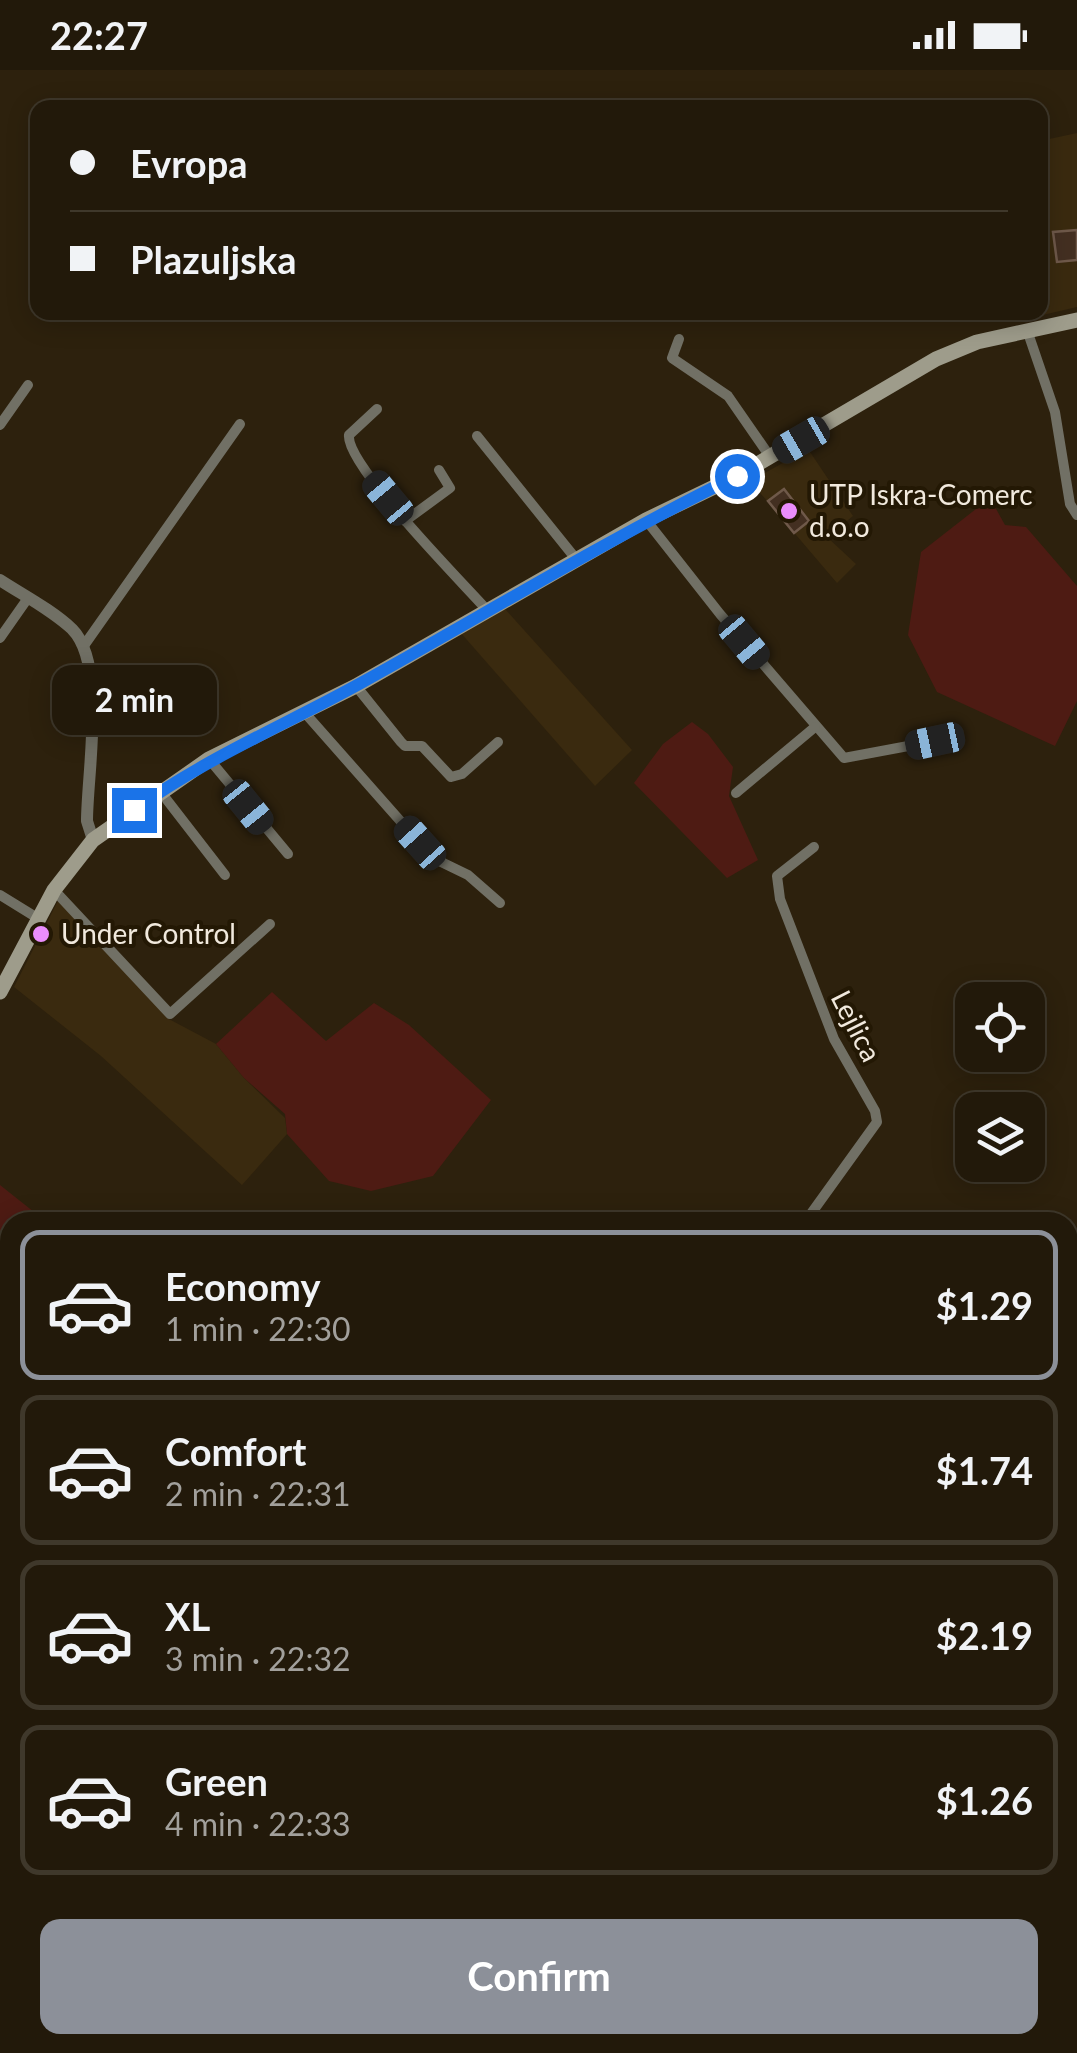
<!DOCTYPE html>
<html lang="en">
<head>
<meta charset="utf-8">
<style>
  body { margin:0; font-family:Lato,sans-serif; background:#2a2213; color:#f1f3f6; height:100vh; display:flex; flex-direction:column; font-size:38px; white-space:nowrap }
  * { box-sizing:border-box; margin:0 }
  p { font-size:32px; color:#a2a09c }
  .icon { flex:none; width:55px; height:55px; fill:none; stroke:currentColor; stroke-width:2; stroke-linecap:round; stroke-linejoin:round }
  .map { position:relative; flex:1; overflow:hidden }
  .panel { position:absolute; left:0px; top:1142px; width:1078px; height:842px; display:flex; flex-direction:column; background:#22190a; border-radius:30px 30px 0 0; box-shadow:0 5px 25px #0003,0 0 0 2px #3f382b }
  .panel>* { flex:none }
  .top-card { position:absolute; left:30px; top:30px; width:1018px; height:220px; border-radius:20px; box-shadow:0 5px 25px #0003,0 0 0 2px #3f382b; display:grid; align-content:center; height:220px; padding:0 40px; background:#22190a }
  .controls { position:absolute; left:955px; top:912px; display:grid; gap:20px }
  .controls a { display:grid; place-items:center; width:90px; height:90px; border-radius:20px; background:#22190a; box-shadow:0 5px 25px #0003,0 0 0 2px #3f382b; font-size:50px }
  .end { position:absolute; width:45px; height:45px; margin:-22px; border:12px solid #1a73e8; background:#fff; box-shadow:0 0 0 5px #fff }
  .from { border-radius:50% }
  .bubble { position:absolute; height:70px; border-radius:20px; background:#22190a; box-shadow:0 5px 25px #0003,0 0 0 2px #3f382b; font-size:32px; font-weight:700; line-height:70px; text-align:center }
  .car { position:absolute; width:30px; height:60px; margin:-30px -15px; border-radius:12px; box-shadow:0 0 8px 2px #0007; background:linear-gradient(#222 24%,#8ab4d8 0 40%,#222 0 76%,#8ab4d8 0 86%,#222 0) }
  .top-card b { display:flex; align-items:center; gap:35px; height:95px; font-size:38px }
  .top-card b+b { border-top:2px solid #3f382b }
  .top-card i { width:25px; height:25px; background:#f1f3f6 }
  ul { padding:18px 0 0; list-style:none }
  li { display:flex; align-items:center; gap:30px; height:150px; margin:0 20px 15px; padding:0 20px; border:5px solid #3f382b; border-radius:20px }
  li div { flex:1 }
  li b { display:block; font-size:38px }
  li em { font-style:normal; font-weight:700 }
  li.current { border-color:#8c9099 }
  li>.icon { width:90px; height:90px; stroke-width:1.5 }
  .primary-button { display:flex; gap:20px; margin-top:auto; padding:20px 40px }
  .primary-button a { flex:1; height:115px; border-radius:20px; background:#8c9099; color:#fff; font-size:40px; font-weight:700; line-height:115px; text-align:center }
  .status { display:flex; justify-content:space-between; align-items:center; height:70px; padding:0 50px; background:#22190a; direction:ltr }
  .status svg { height:28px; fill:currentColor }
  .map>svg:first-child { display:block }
  .built { fill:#3a2a0f }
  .green { fill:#4e1b13 }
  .water { fill:#070f00; stroke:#4d5042; stroke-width:2.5 }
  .building { fill:#432f21; stroke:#6f594a; stroke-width:2.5 }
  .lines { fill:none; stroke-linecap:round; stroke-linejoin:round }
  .minor { stroke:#717065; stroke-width:10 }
  .tertiary { stroke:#717065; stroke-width:12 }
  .secondary { stroke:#9e9c8b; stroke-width:15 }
  .route { stroke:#1a73e8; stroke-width:12 }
  .poi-dot { fill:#ea8dfc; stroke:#231804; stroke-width:4 }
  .labels { text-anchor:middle; stroke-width:8; stroke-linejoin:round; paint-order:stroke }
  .poi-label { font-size:28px; fill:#f1e9dd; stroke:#231804; text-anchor:start }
  .street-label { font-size:28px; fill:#f1e9dd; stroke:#231804 }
</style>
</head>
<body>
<div class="status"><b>22:27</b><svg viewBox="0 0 49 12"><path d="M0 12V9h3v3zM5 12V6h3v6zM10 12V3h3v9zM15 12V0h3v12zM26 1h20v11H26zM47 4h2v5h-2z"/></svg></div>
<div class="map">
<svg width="1077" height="1983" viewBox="0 0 1077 1983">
  <rect width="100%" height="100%" fill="#2d210d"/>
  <g class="built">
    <path d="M1077,63V237L1013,252L1011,243L1040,242V71Z"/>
    <path d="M808,379L853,446L827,467L856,494L837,513L750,411Z"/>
    <path d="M505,539L632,680L595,716L460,562Z"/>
    <path d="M62,823L167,948L216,974L244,1008L285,1048L287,1064L242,1115L101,986L14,917Z"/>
  </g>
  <g class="green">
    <path d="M990,428L1005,455L1026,457L1077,516V631L1055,676L937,622L908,565L921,482Z"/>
    <path d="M692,652L708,664L733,697L729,726L758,790L727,808L634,713L663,674Z"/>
    <path d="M272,922L326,971L374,933L409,955L491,1030L433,1106L371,1121L329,1111L287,1064L285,1044L244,1008L216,974Z"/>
    <path d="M0,1115L39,1146L33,1152H10V1168L0,1173Z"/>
    <path d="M1077,1658V1794L1068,1781V1701L1072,1700L1068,1663Z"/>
    <path d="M0,1771L10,1776V1916L0,1931Z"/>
    <path d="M504,1975H752L739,1983H491Z"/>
  </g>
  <path class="water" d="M1077,1866V1983H912L924,1975H1068V1873Z"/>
  <g class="building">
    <path d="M1077,160V190L1057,192L1053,162Z"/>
    <path d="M784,419L809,451L794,463L768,431Z"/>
  </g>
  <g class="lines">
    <g class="minor">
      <path d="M1027,260L1055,342L1070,434L1077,445"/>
      <path d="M679,269L672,288L728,326L771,388"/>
      <path d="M377,339L349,365C345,394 462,512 486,539"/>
      <path d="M0,355L28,315"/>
      <path d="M477,366L576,489"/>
      <path d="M646,450L720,544L844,688L935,671L955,674"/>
      <path d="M405,451L450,418L439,400"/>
      <path d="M0,568L28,528"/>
      <path d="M83,577L240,354"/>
      <path d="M356,616L401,672L405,676H422L451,707L462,704L498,672"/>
      <path d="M305,643L433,788L468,805L500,833"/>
      <path d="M209,689L288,784"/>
      <path d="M160,721L225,805"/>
      <path d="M736,723L815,657"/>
      <path d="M54,820L170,944L270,854"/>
      <path d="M0,825L39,849"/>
      <path d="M805,1152L877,1052L875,1041L834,969L780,829L777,806L814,777"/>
      <path d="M1068,1246L1077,1250"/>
      <path d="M0,1467L10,1471"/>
      <path d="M0,1576L10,1581"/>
      <path d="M0,1658L10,1662"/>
      <path d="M0,1765L10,1769"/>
      <path d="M10,1927L0,1946L2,1958L10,1965"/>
      <path d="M26,1975L38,1983"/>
    </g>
    <path class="tertiary" d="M0,510C23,525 52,540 72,559C107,594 87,703 87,751L93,770"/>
    <path class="secondary" d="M0,922L54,820L93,770L209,689L356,616L646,450L737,406L936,289L977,272L1077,250"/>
  </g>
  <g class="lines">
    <path class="route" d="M134,740C206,688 285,655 361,613C487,543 608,469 737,406"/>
  </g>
  <g class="poi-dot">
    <circle cx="789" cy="441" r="10"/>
    <circle cx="41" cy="864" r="10"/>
  </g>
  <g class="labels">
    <g class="poi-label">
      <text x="809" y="435">UTP Iskra-Comerc<tspan x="809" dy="32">d.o.o</tspan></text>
      <text x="61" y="874">Under Control</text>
    </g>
    <g class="street-label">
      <text transform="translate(856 956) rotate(63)" y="10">Lejlica</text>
    </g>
  </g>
</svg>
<div class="controls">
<a><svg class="icon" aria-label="locate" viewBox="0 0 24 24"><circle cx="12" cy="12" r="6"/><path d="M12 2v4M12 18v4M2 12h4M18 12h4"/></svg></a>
<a><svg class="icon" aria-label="layers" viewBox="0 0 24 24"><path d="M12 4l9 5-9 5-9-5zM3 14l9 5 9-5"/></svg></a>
</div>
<i class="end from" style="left:737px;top:406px"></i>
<i class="end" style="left:134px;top:740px"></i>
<div class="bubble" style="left:52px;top:595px;width:165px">2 min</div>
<i class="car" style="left:801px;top:370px;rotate:240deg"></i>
<i class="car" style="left:388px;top:428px;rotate:320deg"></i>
<i class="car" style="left:744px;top:572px;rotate:140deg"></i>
<i class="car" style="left:935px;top:671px;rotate:258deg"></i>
<i class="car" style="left:248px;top:737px;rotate:141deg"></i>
<i class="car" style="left:420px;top:773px;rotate:318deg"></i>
<div class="top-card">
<b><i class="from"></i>Evropa</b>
<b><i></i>Plazuljska</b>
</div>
<section class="panel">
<ul>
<li class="current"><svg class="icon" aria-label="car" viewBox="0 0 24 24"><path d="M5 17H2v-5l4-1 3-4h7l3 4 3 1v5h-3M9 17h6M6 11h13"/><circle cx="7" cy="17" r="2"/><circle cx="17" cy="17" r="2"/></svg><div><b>Economy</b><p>1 min · 22:30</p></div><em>$1.29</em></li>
<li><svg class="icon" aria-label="car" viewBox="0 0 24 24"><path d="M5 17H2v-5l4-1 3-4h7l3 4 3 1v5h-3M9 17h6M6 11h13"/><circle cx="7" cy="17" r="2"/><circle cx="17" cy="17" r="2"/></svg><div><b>Comfort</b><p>2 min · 22:31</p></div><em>$1.74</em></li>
<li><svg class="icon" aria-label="car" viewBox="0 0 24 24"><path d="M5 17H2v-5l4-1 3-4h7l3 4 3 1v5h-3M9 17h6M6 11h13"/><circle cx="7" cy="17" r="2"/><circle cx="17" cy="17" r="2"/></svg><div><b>XL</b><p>3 min · 22:32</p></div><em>$2.19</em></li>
<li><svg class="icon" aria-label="car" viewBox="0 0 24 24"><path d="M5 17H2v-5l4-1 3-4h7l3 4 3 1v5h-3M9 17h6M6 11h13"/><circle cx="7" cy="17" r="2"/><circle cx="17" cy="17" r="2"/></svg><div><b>Green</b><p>4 min · 22:33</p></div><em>$1.26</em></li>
</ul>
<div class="primary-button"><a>Confirm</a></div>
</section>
</div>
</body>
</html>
